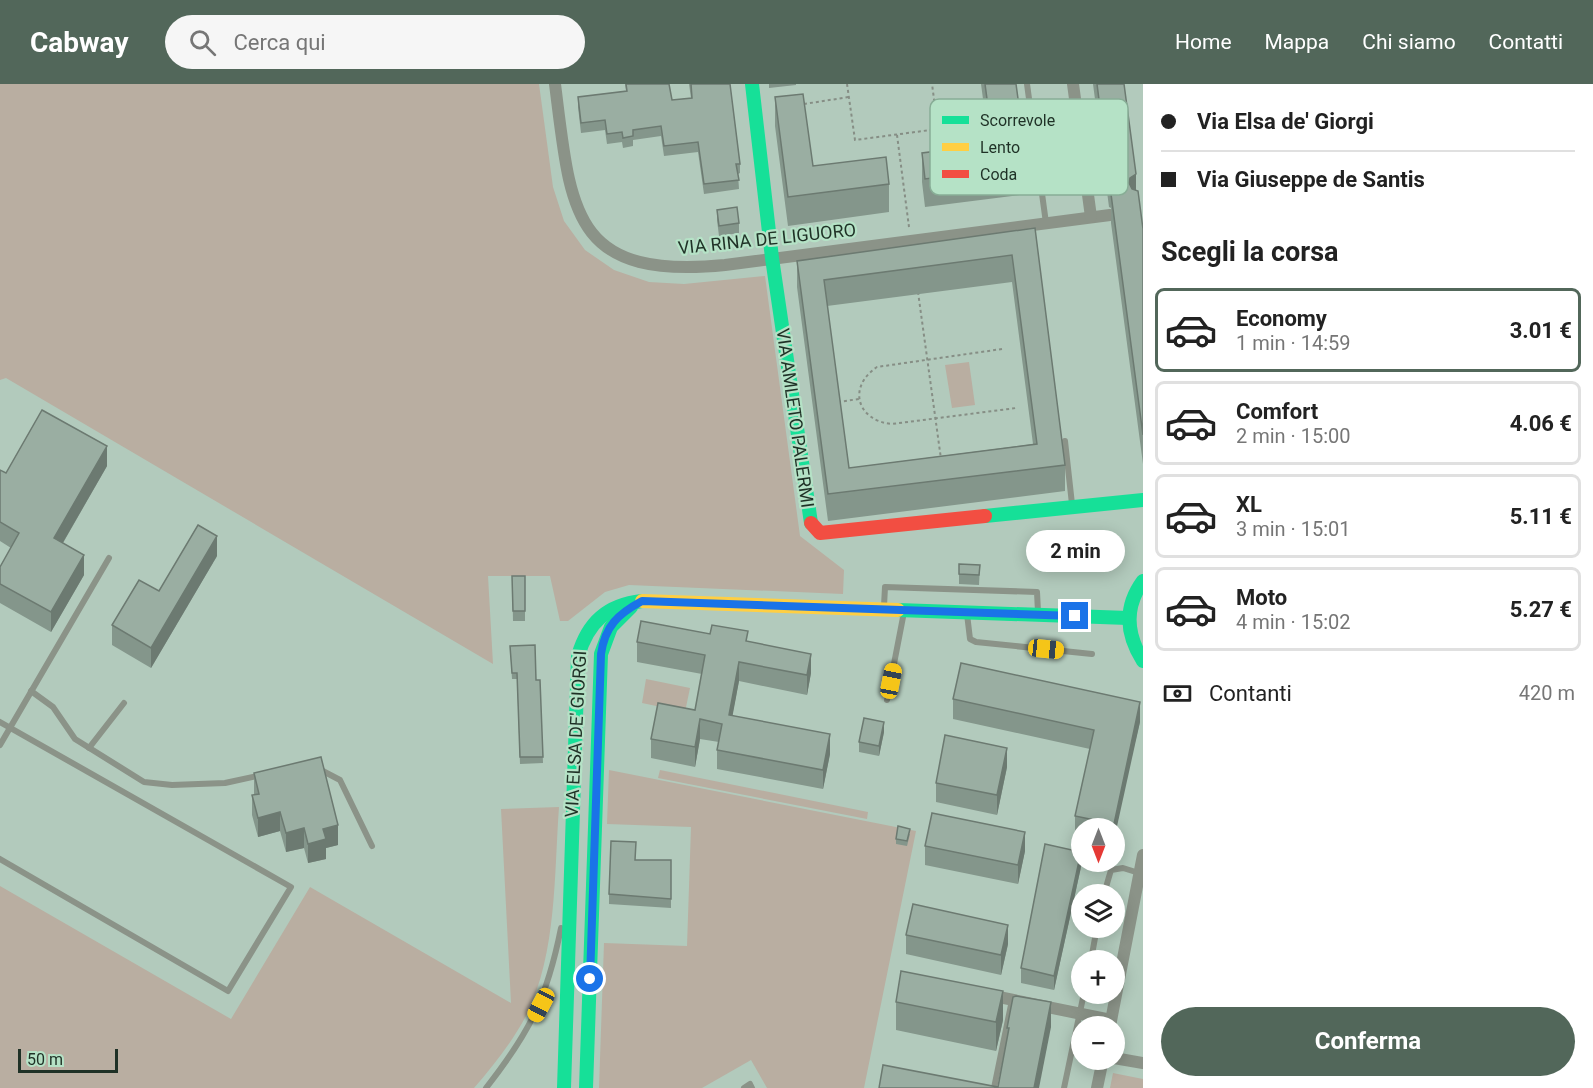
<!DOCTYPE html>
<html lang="it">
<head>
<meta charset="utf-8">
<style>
  body { margin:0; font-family:Roboto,sans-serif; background:#f6f6f6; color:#222; height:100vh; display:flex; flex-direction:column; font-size:22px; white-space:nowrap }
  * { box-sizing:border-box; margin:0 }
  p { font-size:20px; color:#767676 }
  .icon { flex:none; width:33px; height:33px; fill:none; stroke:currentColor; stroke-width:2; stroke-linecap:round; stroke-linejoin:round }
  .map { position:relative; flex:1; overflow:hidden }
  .panel { display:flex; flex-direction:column; background:#fff; width:450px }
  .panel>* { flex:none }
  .hud { display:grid; align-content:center; height:132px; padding:0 18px; background:#fff }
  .needle { width:39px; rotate:180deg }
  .buttons { position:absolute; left:1071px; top:734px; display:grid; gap:12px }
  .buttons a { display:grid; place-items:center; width:54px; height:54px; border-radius:50%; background:#fff; box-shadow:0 3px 15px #0003; font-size:30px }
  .scale { position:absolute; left:18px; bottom:15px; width:100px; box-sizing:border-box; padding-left:6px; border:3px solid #1f3126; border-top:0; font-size:16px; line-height:21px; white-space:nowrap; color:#1f3126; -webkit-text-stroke:4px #b5e2c6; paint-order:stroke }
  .end { position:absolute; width:27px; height:27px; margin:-14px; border:8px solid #1a73e8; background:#fff; box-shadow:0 0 0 3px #fff }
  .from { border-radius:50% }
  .bubble { position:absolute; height:42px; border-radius:21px; background:#fff; box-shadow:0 3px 15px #0003; font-size:20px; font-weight:700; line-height:42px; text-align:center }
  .car { position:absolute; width:18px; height:36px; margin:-18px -9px; border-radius:8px; box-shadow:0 0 4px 2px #0007; background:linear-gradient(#f5c518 24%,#345 0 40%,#f5c518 0 76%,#345 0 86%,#f5c518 0) }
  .hud b { display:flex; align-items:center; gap:21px; height:57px; font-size:22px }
  .hud b+b { border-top:2px solid #e0e0e0 }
  .hud i { width:15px; height:15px; background:#222 }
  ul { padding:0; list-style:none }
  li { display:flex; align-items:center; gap:18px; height:84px; margin:0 12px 9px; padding:0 6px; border:3px solid #e0e0e0; border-radius:9px }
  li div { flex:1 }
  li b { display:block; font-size:22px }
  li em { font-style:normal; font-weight:700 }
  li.current { border-color:#52675a }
  li>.icon { width:54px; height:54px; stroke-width:1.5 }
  h2 { padding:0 18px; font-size:27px; line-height:72px }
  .pay { display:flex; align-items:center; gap:15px; height:66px; padding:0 18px; font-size:22px }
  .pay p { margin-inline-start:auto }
  .cta { display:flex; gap:12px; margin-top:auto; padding:12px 18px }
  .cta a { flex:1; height:69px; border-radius:36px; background:#52675a; color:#fff; font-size:24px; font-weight:700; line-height:69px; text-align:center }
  header { display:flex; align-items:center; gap:36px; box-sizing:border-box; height:84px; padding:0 30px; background:#52675a; color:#fff }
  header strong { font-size:28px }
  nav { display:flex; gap:33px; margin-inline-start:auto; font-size:21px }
  .search { width:420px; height:54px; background:#f6f6f6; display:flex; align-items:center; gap:15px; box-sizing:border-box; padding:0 21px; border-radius:33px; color:#767676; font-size:22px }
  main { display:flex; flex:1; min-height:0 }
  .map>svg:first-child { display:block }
  .green { fill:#b9aea1 }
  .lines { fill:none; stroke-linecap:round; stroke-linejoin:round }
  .path { stroke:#868e85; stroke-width:2; stroke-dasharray:3 3; stroke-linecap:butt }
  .lane { stroke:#8b9388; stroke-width:6 }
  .street { stroke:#8b9388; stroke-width:12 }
  .fast { stroke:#16e098; stroke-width:14 }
  .slow { stroke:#ffcf43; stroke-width:14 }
  .jam { stroke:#f24e42; stroke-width:14 }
  .wall { fill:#84968b; fill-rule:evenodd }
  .shaded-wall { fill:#6c7a71 }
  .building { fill:#9aaea2; stroke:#6c7a71; stroke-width:1.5; fill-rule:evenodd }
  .route { stroke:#1a73e8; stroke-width:8 }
  .labels { text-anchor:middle; stroke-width:4.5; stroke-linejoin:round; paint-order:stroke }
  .street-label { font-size:18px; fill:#1f3126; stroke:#b5e2c6 }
  .key { fill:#b5e2c6; stroke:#88ad96; stroke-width:1.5 }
  .key-label { font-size:16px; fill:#1f3126 }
</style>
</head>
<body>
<header>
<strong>Cabway</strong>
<div class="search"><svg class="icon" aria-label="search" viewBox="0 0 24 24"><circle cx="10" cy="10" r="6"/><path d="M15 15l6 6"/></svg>Cerca qui</div>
<nav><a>Home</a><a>Mappa</a><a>Chi siamo</a><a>Contatti</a></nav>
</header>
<main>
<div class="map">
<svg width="1143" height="1004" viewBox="0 0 1143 1004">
  <rect width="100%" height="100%" fill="#b2cabc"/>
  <g class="green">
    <path d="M0,0H539L553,103L564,137L585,166L614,186L649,198L684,200L765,192L800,452L844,486L843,510L629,501L605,508L568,537H560L550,492H488L493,580L6,294L0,296Z"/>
    <path d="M969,278L975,321L952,324L945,281Z"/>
    <path d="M646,595L690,604L685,628L642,619Z"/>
    <path d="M609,686L916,747L864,1004H767L751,976L702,1004H599L604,859L687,862L691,743L607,740Z"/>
    <path d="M660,686L868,728L867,735L658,694Z"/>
    <path d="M559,723C554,791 557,868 527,930C513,957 494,981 474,1004H0V802L231,935L310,803L511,919L501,725Z"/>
    <path d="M1113,989L1143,995V1004H1110Z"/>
  </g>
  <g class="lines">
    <g class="path">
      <path d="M847,0L855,56L938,45L932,0"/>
      <path d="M804,20L849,13"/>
      <path d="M897,51L909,143"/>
      <path d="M918,208L941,375"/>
      <path d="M1002,265L877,283C847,303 857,337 892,340L1016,324"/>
      <path d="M838,318L859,315"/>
    </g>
    <g class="lane">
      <path d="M1027,0L1046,139"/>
      <path d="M1065,357L1072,420"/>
      <path d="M884,522L885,503L1037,508L1038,528"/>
      <path d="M967,530L970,555L976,558L1092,570"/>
      <path d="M31,607L53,623L75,655L144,698L172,701L225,699L262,691"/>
      <path d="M887,616L904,528"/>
      <path d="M0,638L291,803L228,907L0,775"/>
      <path d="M0,661L109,474"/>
      <path d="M89,664L124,619"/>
      <path d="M319,685L340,696L372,762"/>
      <path d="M1104,810L1111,786L1123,784L1139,789"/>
      <path d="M1091,876L1097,843"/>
      <path d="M486,1004C530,948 547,914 561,844"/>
      <path d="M744,1004L750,1000L752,1004"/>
      <path d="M994,1004L1012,916"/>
      <path d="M1064,1004L1084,909"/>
    </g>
    <g class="street">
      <path d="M555,0C571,127 571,196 725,181L1110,131"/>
      <path d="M1073,0L1091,133"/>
      <path d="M989,911L1111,936"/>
      <path d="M1110,942L1143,771"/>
      <path d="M1114,974L1143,979"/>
      <path d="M1097,1004L1103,975"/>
    </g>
    <g class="fast">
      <path d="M752,0L772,174L811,439"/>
      <path d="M985,432L1143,416"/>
      <path d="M1143,497C1124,523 1126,550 1143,577"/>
      <path d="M898,526L1128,534"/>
      <path d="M564,1004L578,572C588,538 607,521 642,517"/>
      <path d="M586,1004L601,570L611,543L631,523"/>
    </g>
    <path class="slow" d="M642,517L898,526"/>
    <path class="jam" d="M811,439L820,449L985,432"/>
  </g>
  <g class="wall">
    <path d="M625,0H669L672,16L691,14L689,0H730L740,80V89L738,90L739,105L704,110L698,68L664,72L661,52L633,56V62L623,64L622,58L607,60L605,46L581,49L578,23V13L626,7Z"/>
    <path d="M769,0H796V1L769,4Z"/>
    <path d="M981,0H1016L1027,81V110L925,123L922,98V69L989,60Z"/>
    <path d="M1093,0H1124L1136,106L1143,145V380L1111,139V124L1109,123Z"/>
    <path d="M775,13L813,82L889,100V128L788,142L775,42Z"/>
    <path d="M717,126L739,139V149L719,152L717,136Z"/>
    <path d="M1035,144L1065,381V407L828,437L797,203V177ZM1012,198L1033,360L849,384L827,222Z"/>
    <path d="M107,382L63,459L84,491L51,548L0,519V483L11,464L0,457V386L6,389Z"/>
    <path d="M217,472L151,584L112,561V541L159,507Z"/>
    <path d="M959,480L980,481L979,501L959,500Z"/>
    <path d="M512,492H525V537H513Z"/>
    <path d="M637,558H748L811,589L807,611L739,597L732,632L830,670L823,705L717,685V666L719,658L700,655L695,683L651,674V655L695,626L702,590L637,578Z"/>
    <path d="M510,562L536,596H540L543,679L520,680L517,595H512Z"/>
    <path d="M953,615L1140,638L1114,744H1082V753L1075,751V732L1090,665L953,635Z"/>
    <path d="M884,648L879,672L859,668V658Z"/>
    <path d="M1007,683L997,731L936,718V699Z"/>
    <path d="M254,689L338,761L326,764V775L308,779L304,764L286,768L280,747L258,753L252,731V711H254Z"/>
    <path d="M910,750L907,762L896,760V755Z"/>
    <path d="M925,762L1025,767L1018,800L925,781Z"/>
    <path d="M635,776H671V824L609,820V810Z"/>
    <path d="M1081,783L1054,906L1021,899V884Z"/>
    <path d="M906,851L1008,860L1001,891L906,870Z"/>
    <path d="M896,918L1003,936L996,967L896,946Z"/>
    <path d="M1051,943L998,1003L1007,959V944Z"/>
  </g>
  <g class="shaded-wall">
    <path d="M1136,90V119L1129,99L1130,94Z"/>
    <path d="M107,362V382L54,474V454Z"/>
    <path d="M217,452V472L151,584V564Z"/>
    <path d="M84,471V491L51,548V528Z"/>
    <path d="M811,570V589L807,611V591Z"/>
    <path d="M739,578V597L729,651V631Z"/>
    <path d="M1140,618V638L1114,756V740Z"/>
    <path d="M700,635V655L695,683V663Z"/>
    <path d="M884,638V648L879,672V662Z"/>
    <path d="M830,650V670L823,705V686Z"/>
    <path d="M1007,664V683L997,731V711Z"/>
    <path d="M280,728V747L258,753V734Z"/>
    <path d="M338,741V761L326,764V775L308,779V760L323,745Z"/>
    <path d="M304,744V764L286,768V749Z"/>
    <path d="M1025,748V767L1018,800V781Z"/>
    <path d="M1081,768V783L1054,906V892Z"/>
    <path d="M1008,841V860L1001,891V871Z"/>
    <path d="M1003,907V936L996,967V938Z"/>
    <path d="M1051,918V943L1039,1004H1034Z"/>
  </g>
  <g class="building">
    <path d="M626,0H669L672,16L692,14L691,0H730L740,80H736L739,96L704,100L698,58L664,62L661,42L633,46V52L623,54L622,48L607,50L605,36L581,39L578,13L627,7Z"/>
    <path d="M985,0H1016L1027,81L925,95L922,69L993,60Z"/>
    <path d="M1097,0H1124L1136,90L1130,94L1129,99L1132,105L1138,107L1143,145V351L1111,110L1117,106L1118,101L1109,94Z"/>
    <path d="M803,10L813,82L886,73L889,100L788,113L775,13Z"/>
    <path d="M737,123L739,139L719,142L717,126Z"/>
    <path d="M1035,144L1065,381L828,410L797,177ZM1012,171L1037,360L849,384L824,196Z"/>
    <path d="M42,326L107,362L54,454L84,471L51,528L0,500V483L19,449L0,438V386L6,389Z"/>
    <path d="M198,441L217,452L151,564L112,541L139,496L159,507Z"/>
    <path d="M959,480L980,481L979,491L959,490Z"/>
    <path d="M512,492H525V527H513Z"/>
    <path d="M641,537L710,550L712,541L748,547L746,557L811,570L807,591L739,578L729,631L830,650L823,686L717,666L722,640L700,635L695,663L651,655L658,619L695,626L705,571L637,558Z"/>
    <path d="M535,561L536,596H540L543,673H520L517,589H512L510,562Z"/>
    <path d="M961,579L1140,618L1114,740L1075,732L1094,646L953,615Z"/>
    <path d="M864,634L884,638L879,662L859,658Z"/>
    <path d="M945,651L1007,664L997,711L936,699Z"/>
    <path d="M321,673L338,741L323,745L326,755L308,760L304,744L286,749L280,728L258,734L252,711L259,710L254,689Z"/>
    <path d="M932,729L1025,748L1018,781L925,762Z"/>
    <path d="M898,742L910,745L907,757L896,755Z"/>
    <path d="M611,757L636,758L635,776H671V815L609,810Z"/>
    <path d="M1045,760L1081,768L1054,892L1021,884Z"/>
    <path d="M913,820L1008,841L1001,871L906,851Z"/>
    <path d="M901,887L1003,907L996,938L896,918Z"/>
    <path d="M1016,912L1051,918L1034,1004H879L883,981L998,1003L1009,944H1007L1013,913Z"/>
  </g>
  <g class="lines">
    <path class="route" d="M590,895L601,570C605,542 618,530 642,517L1075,532"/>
  </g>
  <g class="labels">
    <g class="street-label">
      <text transform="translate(767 155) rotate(-6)" y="6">VIA RINA DE LIGUORO</text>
      <text transform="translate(795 334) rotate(82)" y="6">VIA AMLETO PALERMI</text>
      <text transform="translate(576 650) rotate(-87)" y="6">VIA ELSA DE' GIORGI</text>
    </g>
  </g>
  <rect x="930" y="15" width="198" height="96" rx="9" class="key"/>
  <rect x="942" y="32" width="27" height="8" fill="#16e098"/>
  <rect x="942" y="59" width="27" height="8" fill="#ffcf43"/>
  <rect x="942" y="86" width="27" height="8" fill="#f24e42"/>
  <g class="key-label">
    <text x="980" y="42">Scorrevole</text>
    <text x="980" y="69">Lento</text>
    <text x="980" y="96">Coda</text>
  </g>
</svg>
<div class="buttons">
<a><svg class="needle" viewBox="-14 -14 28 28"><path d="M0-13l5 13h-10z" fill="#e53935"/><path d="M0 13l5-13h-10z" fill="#767676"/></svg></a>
<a><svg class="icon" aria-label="layers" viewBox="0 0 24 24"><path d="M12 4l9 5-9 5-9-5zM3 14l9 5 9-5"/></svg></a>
<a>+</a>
<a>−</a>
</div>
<div class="scale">50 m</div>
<i class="end from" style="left:590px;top:895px"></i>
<i class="end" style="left:1075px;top:532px"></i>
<div class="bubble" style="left:1026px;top:446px;width:99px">2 min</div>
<i class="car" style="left:1046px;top:565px;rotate:96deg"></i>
<i class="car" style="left:891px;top:597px;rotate:11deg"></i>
<i class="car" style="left:541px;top:921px;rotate:208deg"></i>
</div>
<section class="panel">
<div class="hud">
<b><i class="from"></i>Via Elsa de' Giorgi</b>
<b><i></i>Via Giuseppe de Santis</b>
</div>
<h2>Scegli la corsa</h2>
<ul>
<li class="current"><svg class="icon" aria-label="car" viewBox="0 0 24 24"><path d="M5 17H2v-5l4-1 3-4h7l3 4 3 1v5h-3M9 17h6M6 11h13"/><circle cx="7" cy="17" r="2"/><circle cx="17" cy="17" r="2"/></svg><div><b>Economy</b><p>1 min · 14:59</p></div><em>3.01 €</em></li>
<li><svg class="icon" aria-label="car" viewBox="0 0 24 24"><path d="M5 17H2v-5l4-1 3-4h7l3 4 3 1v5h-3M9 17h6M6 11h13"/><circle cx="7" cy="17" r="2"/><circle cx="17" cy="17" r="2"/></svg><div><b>Comfort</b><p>2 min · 15:00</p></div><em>4.06 €</em></li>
<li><svg class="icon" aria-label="car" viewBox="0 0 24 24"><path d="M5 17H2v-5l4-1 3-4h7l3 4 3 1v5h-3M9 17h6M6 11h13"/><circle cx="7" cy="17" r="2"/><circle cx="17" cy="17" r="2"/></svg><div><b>XL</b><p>3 min · 15:01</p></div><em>5.11 €</em></li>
<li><svg class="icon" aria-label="car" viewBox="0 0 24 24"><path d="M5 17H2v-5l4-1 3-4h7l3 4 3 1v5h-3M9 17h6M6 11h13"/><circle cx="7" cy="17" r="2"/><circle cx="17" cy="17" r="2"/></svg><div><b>Moto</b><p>4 min · 15:02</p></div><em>5.27 €</em></li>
</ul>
<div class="pay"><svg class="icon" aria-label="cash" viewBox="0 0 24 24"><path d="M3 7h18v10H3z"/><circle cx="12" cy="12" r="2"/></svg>Contanti<p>420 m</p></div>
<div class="cta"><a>Conferma</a></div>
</section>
</main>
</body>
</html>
